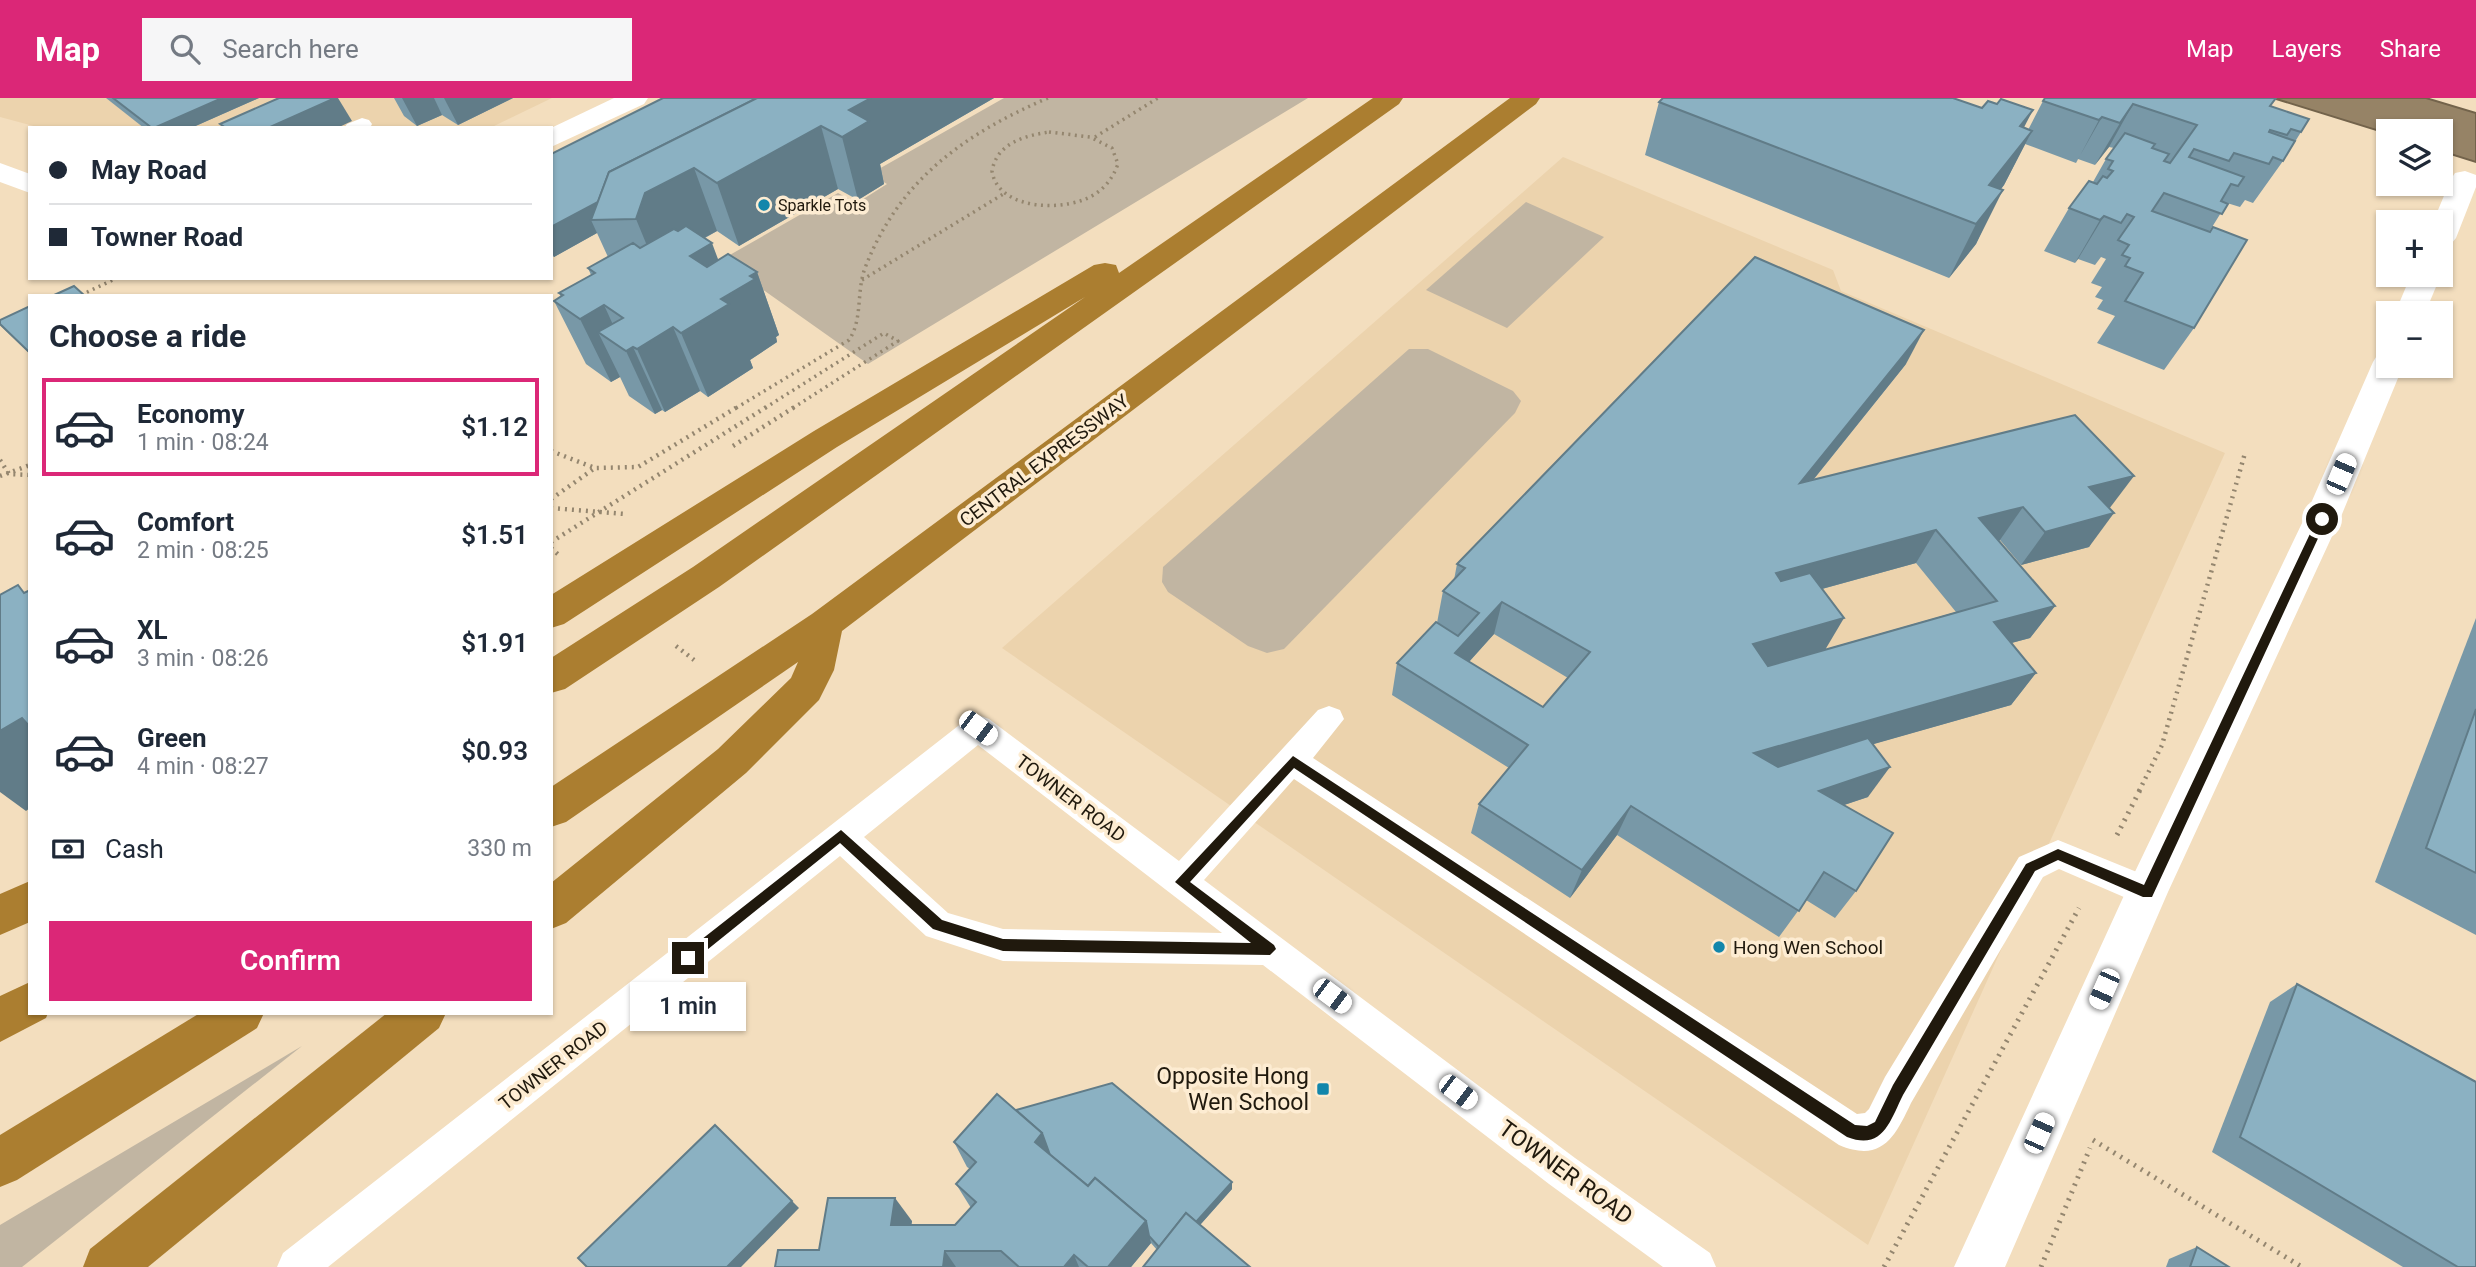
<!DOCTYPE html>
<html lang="en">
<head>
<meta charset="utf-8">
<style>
  body { margin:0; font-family:Roboto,sans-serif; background:#f6f6f7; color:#1f2937; height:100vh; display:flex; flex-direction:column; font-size:26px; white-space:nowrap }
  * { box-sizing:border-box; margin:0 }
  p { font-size:23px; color:#747a83 }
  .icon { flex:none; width:38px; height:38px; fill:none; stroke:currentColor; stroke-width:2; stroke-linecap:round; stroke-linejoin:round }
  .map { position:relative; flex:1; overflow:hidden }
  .sheet { position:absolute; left:28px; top:196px; width:525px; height:721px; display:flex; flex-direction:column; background:#fff; border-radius:0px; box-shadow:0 2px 5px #0004 }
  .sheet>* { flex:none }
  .guide { position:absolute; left:28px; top:28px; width:525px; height:154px; border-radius:0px; box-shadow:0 2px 5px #0004; display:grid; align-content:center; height:154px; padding:0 21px; background:#fff }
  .buttons { position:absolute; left:2376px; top:21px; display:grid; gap:14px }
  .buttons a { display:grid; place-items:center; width:77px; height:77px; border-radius:0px; background:#fff; box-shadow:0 2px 5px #0004; font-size:35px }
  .end { position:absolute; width:32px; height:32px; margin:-16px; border:9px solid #20190d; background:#fff; box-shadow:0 0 0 4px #fff }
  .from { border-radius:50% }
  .bubble { position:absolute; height:49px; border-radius:0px; background:#fff; box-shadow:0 2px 5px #0004; font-size:23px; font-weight:600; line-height:49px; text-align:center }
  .car { position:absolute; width:21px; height:42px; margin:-21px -10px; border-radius:9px; box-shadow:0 0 5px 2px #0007; background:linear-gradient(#fff 24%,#345 0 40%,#fff 0 76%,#345 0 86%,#fff 0) }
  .guide b { display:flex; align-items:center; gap:24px; height:66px; font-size:26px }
  .guide b+b { border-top:2px solid #e0e1e3 }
  .guide i { width:18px; height:18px; background:#1f2937 }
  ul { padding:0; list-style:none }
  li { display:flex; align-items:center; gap:21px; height:98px; margin:0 14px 10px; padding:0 7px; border:4px solid transparent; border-radius:0px }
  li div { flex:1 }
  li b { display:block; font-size:26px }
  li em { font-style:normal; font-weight:600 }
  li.selected { border-color:#db2777 }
  li>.icon { width:63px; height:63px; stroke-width:1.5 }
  h2 { padding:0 21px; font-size:32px; line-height:84px }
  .pay { display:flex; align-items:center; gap:18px; height:77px; padding:0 21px; font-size:26px }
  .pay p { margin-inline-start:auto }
  .button { display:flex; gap:14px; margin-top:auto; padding:14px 21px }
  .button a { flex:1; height:80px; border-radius:0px; background:#db2777; color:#fff; font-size:28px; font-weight:600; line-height:80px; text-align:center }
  header { display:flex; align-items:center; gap:42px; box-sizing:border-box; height:98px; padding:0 35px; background:#db2777; color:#fff }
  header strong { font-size:33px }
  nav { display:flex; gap:38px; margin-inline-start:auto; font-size:24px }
  .search { width:490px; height:63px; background:#f6f6f7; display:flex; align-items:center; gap:18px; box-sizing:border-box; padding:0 24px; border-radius:0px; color:#747a83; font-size:26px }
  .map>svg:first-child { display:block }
  .built { fill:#ecd3ad }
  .green { fill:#c1b5a2 }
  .water { fill:#968366; stroke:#73634b; stroke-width:2 }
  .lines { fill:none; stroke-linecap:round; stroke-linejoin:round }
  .path-far2 { stroke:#94866f; stroke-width:3.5; stroke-dasharray:2 4.5; stroke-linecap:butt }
  .path-far1 { stroke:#94866f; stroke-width:4.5; stroke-dasharray:2 5; stroke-linecap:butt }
  .path { stroke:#94866f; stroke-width:5; stroke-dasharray:2 6; stroke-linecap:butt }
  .lane { fill:#fff; fill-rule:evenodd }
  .street { fill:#fff; fill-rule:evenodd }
  .highway { fill:#ab7e30; fill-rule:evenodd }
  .wall { fill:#7898a7; fill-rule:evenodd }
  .shaded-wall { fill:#617c88 }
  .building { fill:#8bb1c2; stroke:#617c88; stroke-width:2; fill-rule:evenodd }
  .route { fill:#20190d }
  .poi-dot { fill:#1286ab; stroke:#fdecd2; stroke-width:2.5 }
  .labels { text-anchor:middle; stroke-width:7; stroke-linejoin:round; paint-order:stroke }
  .far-poi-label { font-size:16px; fill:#20190d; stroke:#fdecd2; text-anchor:start }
  .street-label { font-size:19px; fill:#20190d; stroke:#fdecd2 }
  .poi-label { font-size:19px; fill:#20190d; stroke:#fdecd2; text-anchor:start }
  .near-poi-label { font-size:23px; fill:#20190d; stroke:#fdecd2; text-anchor:end }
  .near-street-label { font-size:23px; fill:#20190d; stroke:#fdecd2 }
</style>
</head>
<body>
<header>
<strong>Map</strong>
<div class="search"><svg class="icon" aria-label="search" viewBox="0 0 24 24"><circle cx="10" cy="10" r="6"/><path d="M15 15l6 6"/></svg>Search here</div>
<nav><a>Map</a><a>Layers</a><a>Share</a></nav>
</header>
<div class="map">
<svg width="2476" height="1169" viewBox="0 0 2476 1169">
  <rect width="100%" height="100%" fill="#f3debe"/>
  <g class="built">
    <path d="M0,0H552L490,30H41L0,19Z"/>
    <path d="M1563,59L1833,172L1841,193L2225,355L1868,1147L1002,550Z"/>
  </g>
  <g class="green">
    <path d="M1004,0H1308L868,266L721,162L838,95L857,105L887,86L870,76Z"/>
    <path d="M1526,104L1604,139L1507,230L1426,192Z"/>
    <path d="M1409,251H1428L1513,293L1521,303L1515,315L1284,551L1267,555L1248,548L1168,494L1162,484L1163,469Z"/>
    <path d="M302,948L22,1169H0V1127Z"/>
  </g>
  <path class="water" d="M2273,0H2426L2476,15V64L2441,53V33H2389V36Z"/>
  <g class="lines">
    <g class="path-far2">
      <path d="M1049,34L1090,39L1112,50L1118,66C1113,79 1107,88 1095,96C1069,114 998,114 992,73C997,45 1024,38 1049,34Z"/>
      <path d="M1095,39L1158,0"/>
      <path d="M862,182L1005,95"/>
      <path d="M81,197L117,180"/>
      <path d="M736,310L849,242C863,221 856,195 865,170C899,82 964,36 1048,0"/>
      <path d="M765,310L884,235L898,243L793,310"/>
    </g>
    <g class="path-far1">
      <path d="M733,348L796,308"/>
      <path d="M551,353L595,370L638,369L739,308"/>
      <path d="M0,362L9,376L30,377"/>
      <path d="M0,378L30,367"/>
      <path d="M551,401L595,370"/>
      <path d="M551,410L625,416"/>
      <path d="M551,444L768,308"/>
      <path d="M551,450L561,459"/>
      <path d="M676,548L694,562"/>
      <path d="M2139,693L2162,647L2245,355"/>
    </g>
    <g class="path">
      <path d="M2117,737L2140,692"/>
      <path d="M2093,1042L2302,1169"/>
      <path d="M1884,1169L2079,810"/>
      <path d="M2041,1169L2090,1050"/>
    </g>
    <g class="lane">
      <path d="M362,20L369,22L372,26L370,30H344L347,26Z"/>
      <path d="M1329,608L1340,612L1344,621L1313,660L1857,1016L1865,1015L1869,1011L1885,979L2019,759L2058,742L2159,783L2164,794L2159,805L2147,809L2059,771L2043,779L1911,1005C1895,1039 1882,1065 1839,1047L1294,681L1204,782L1575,1060L1710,1155L1716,1169H1663L1549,1086L1263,867L1003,863L926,838L840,758L328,1169H277L283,1155L967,621L978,617L989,621L1179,763L1318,612ZM978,647L1222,835L1003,831L948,815L864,739Z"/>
    </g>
    <g class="street">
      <path d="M614,0H648L644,6L551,49V30Z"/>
      <path d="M0,65L30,76V95L0,84Z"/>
      <path d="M2465,73L2476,77V89L2456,140L2451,146L2441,149V124H2433L2451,81L2455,75Z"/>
      <path d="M2411,177H2441L2425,215H2395Z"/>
      <path d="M2389,253V268H2403L2340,421L2168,794L2005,1169H1954L2132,780L2304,421L2373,264L2378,256Z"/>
    </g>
    <g class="highway">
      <path d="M1373,0H1403L1399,6L719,489L565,591L551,595V560L693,469L1085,199L837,349L564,526L551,530V497L814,333L1094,167L1105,165L1116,167L1119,175Z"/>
      <path d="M1510,0H1540L1536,6L842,533L834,572L819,602L746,675L566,825L551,831V785L718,651L791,580L798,564L566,724L551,729V689L812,516Z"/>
      <path d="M30,783V824L0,837V796Z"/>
      <path d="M30,884V915H48L46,920L0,944V898Z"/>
      <path d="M200,915H264L257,930L17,1082L0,1089V1037Z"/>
      <path d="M387,915H446L439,930L148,1169H83L90,1151Z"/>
    </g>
  </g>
  <g class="wall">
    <path d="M106,0H259L191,30H144Z"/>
    <path d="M394,0H513L458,27L442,17L417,28L404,18Z"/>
    <path d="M663,0H994L880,66L884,86L858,102L838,91L739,148L717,133L705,140L718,162L757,174L779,237L776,239L777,244L750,262L753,270L708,299L700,293L665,314L662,312L655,316L629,298L620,279L611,284L586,266L554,203L561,199L559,195L591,177L588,170L608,159L597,135L554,159L551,156V56Z"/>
    <path d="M2043,3L2270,8L2301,34L2283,63L2253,105L2245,102L2240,109L2227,105L2209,134L2194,230L2164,272L2097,245L2115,218L2097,211L2103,202L2095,199L2102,189L2091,185L2106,161L2101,159L2095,167L2078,161L2075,165L2044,153L2069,110L2093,84L2106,61L2114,50L2109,49L2095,67L2078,61L2076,65L2025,46L2004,87L2001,91L1976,146L1949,180L1645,57L1659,4L2024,30L2028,32Z"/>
    <path d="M30,208V256L0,227Z"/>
    <path d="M1906,266L1814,381L2109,411L2089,449L2021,467L2000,442L1999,443L2055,508L2030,540L2011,545L2036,575L2011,607L1873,646L1868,699L1844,707L1856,793L1835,820L1806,802L1779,839L1617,737L1570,800L1471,735L1479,706L1509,670L1392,597L1397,565L1437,525L1443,493L1454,482L1457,466ZM1916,465L1956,514L1826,551L1822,491ZM1494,536L1568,580L1543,609L1469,564Z"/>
    <path d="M2476,520V837L2375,784Z"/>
    <path d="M2297,886L2476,1169H2403L2212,1054L2270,904Z"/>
    <path d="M1016,1012L1232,1091L1200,1127L1157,1152L1151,1145L1131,1169H775L819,1152L912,1123L911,1127H955L971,1110L956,1086L970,1071L967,1069L954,1044Z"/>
    <path d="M2197,1149L2229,1169H2166L2169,1161Z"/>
  </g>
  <g class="shaded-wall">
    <path d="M222,0H259L191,30H154Z"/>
    <path d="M335,0H338L352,23L337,30H268Z"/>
    <path d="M402,0H434L442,17L417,28Z"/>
    <path d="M444,0H513L458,27Z"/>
    <path d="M792,0L694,70L717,133L670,158L662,184L636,121L591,122L597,135L554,159L551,152V129Z"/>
    <path d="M871,0H994L880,66L884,86L858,102L842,39L849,12Z"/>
    <path d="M2133,6L2109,49L2095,67L2120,25Z"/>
    <path d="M2033,12L2005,66L2020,28Z"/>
    <path d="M2102,19L2078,61L2076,65L2099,22Z"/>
    <path d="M821,28L838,91L739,148L717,85Z"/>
    <path d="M2032,33L2004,87L1974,125L1989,87Z"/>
    <path d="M2003,92L1976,146L1949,180L1976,126Z"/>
    <path d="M2104,118L2078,161L2075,165L2100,122Z"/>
    <path d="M712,145L731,196L750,178L757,174L779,237L776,239L777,244L750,262L753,270L708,299L681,235L690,158Z"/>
    <path d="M604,207L625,253L598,234L620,279L611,284L580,221Z"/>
    <path d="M673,229L700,293L665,314L637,251Z"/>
    <path d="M1924,232L1906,266L1784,418L1800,385Z"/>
    <path d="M633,249L662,312L655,316L626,253Z"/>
    <path d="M2134,378L2109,411L2089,389Z"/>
    <path d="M2023,409L2000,442L1958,453L1979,420Z"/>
    <path d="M2114,415L2089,449L2021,467L2045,434Z"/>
    <path d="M1936,432L1916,465L1760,508L1776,475Z"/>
    <path d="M1502,504L1494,536L1448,587L1455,555Z"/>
    <path d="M2055,508L2030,540L1971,556L1994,524Z"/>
    <path d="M1844,520L1825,552L1737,578L1753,546Z"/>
    <path d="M2036,575L2011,607L1737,685L1754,655Z"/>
    <path d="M22,620L30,625V710L26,713L0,694V625Z"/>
    <path d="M1890,669L1868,699L1799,722L1819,693Z"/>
    <path d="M1631,708L1617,737L1570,800L1582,772Z"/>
    <path d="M1042,1035L1051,1060L1035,1044Z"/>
    <path d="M1232,1084V1091L1168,1163L1167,1157Z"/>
    <path d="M895,1100L912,1123L908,1149L891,1127Z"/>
    <path d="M792,1103L799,1110L741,1169H727Z"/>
    <path d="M1146,1123L1151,1145L1131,1169H1108Z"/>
    <path d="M945,1153L956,1169H943Z"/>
    <path d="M1074,1157L1079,1169H1064Z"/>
  </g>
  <g class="building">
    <path d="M113,0H222L154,30H152Z"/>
    <path d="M279,0H335L268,30H226L220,26Z"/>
    <path d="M663,0H757L609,74L598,104L551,129V56Z"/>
    <path d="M757,0H871L849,12L869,23L842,39L821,28L717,85L694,70L645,95L636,121L591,122L609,74Z"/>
    <path d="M1663,0H1953L1982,10L1988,3L1997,6L2001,1L2033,12L2020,28L2032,33L1989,87L2003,92L1976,126L1659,4Z"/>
    <path d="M2045,0H2276L2270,8L2309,21L2301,34L2291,31L2287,37L2270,32L2269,34L2295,43L2283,63L2273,59L2269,66L2234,55L2229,63L2194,51L2189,59L2244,79L2238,88L2231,86L2221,103L2228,106L2222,116L2164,95L2152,113L2210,134L2213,129L2247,142L2194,230L2125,203L2143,175L2125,168L2130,160L2122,157L2129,147L2118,142L2134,119L2127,116L2121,125L2104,118L2100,122L2069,110L2089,83L2097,86L2103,78L2107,80L2113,73L2108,71L2113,63L2106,61L2125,35L2155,46L2152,50L2169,56L2164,63L2170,65L2197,27L2133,6L2120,25L2102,19L2099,22L2043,3Z"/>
    <path d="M686,128L712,145L690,158L707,169L728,156L757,174L750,178L755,181L721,201L729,206L681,235L673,229L637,251L633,249L626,253L598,234L623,220L604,207L580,221L554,203L563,197L559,195L595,175L588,170L633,145L640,150L674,131L678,133Z"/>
    <path d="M1755,159L1924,232L1800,385L2075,317L2134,378L2089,389L2114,415L2045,434L2023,409L1979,420L2055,508L1994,524L2036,575L1754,655L1778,669L1868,640L1890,669L1819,693L1893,735L1856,793L1824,774L1799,813L1631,708L1582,772L1479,706L1528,647L1397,565L1436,524L1458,538L1479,515L1443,493L1465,470L1457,466ZM1936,432L1997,503L1768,568L1753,546L1844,520L1810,475L1781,483L1776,475ZM1502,504L1590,554L1543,609L1455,555Z"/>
    <path d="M74,188L85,198H52Z"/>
    <path d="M30,208V255L0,226V222Z"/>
    <path d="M18,487L24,495L30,492V629L22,620L0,633V497Z"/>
    <path d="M2476,611V775L2426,750Z"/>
    <path d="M2297,886L2476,984V1169H2458L2240,1039Z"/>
    <path d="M1112,985L1232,1084L1196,1124L1186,1115L1159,1149L1149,1138L1146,1123L1095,1080L1088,1088L1050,1057L1042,1035L1016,1012Z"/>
    <path d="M997,996L1042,1035L1035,1044L1088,1088L1095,1080L1146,1123L1108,1169H1088L1074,1157L1064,1169H1019L1001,1153H945L943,1169H775L778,1152H819L828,1100H895L891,1127H955L976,1104L956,1086L976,1064L954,1044Z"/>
    <path d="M715,1027L792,1103L727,1169H587L578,1160Z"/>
    <path d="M1186,1115L1250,1169H1143Z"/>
    <path d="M2197,1149L2229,1169H2190Z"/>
  </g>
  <path class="route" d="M2322,417L2327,421L2152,799H2143L2058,762L2035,773L1903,997C1890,1023 1883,1053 1847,1039L1294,670L1190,784L1274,847L1276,851L1270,857L1003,853L933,831L840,745L692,864L688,866L681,860L683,856L841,732L942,822L1003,841L1251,845L1175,784L1293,658L1855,1027L1867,1028L1875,1024L1893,987L2026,766L2058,751L2144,787L2317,421Z"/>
  <g class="poi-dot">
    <circle cx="764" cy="107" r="7"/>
    <circle cx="1719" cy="849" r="7"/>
    <rect x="1316" y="984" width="14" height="14" rx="3.5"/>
  </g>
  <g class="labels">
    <g class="far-poi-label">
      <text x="778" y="113">Sparkle Tots</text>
    </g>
    <g class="street-label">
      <text transform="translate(1044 362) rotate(-37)" y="7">CENTRAL EXPRESSWAY</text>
      <text transform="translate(1071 700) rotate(37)" y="7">TOWNER ROAD</text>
      <text transform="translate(553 967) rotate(-38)" y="7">TOWNER ROAD</text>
    </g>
    <g class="poi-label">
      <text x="1733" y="856">Hong Wen School</text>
    </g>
    <g class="near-poi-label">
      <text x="1309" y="986">Opposite Hong<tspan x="1309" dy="26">Wen School</tspan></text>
    </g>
    <g class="near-street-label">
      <text transform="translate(1566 1074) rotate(36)" y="8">TOWNER ROAD</text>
    </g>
  </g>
</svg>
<div class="buttons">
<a><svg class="icon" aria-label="layers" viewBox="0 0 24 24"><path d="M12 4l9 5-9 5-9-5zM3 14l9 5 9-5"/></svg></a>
<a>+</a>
<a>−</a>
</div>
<i class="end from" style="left:2322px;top:421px"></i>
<i class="end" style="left:688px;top:860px"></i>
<div class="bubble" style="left:630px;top:884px;width:116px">1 min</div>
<i class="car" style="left:2341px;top:376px;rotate:23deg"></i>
<i class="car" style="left:978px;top:630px;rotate:127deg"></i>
<i class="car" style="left:2104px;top:891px;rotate:204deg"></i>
<i class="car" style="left:1332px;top:898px;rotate:127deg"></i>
<i class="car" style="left:1458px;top:994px;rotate:127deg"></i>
<i class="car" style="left:2039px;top:1035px;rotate:24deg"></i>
<div class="guide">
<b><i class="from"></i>May Road</b>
<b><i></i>Towner Road</b>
</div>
<section class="sheet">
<h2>Choose a ride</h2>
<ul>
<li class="selected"><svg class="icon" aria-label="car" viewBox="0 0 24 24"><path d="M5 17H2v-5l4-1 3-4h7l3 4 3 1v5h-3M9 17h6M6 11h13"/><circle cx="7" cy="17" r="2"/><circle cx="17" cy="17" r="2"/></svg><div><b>Economy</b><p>1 min · 08:24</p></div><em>$1.12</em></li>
<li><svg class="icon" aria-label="car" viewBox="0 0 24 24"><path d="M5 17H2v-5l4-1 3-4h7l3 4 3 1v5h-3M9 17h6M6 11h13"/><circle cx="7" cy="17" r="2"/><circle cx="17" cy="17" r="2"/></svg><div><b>Comfort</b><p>2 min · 08:25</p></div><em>$1.51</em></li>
<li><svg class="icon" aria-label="car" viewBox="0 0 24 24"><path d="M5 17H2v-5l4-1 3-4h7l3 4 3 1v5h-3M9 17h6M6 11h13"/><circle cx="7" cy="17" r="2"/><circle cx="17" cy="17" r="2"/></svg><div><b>XL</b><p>3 min · 08:26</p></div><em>$1.91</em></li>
<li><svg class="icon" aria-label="car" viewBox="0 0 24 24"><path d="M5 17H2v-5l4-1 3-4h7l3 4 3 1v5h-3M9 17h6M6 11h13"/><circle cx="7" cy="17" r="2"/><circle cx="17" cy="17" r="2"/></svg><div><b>Green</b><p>4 min · 08:27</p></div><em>$0.93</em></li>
</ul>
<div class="pay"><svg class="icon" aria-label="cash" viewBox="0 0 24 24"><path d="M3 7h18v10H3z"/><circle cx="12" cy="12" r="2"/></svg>Cash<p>330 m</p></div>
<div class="button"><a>Confirm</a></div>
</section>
</div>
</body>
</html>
